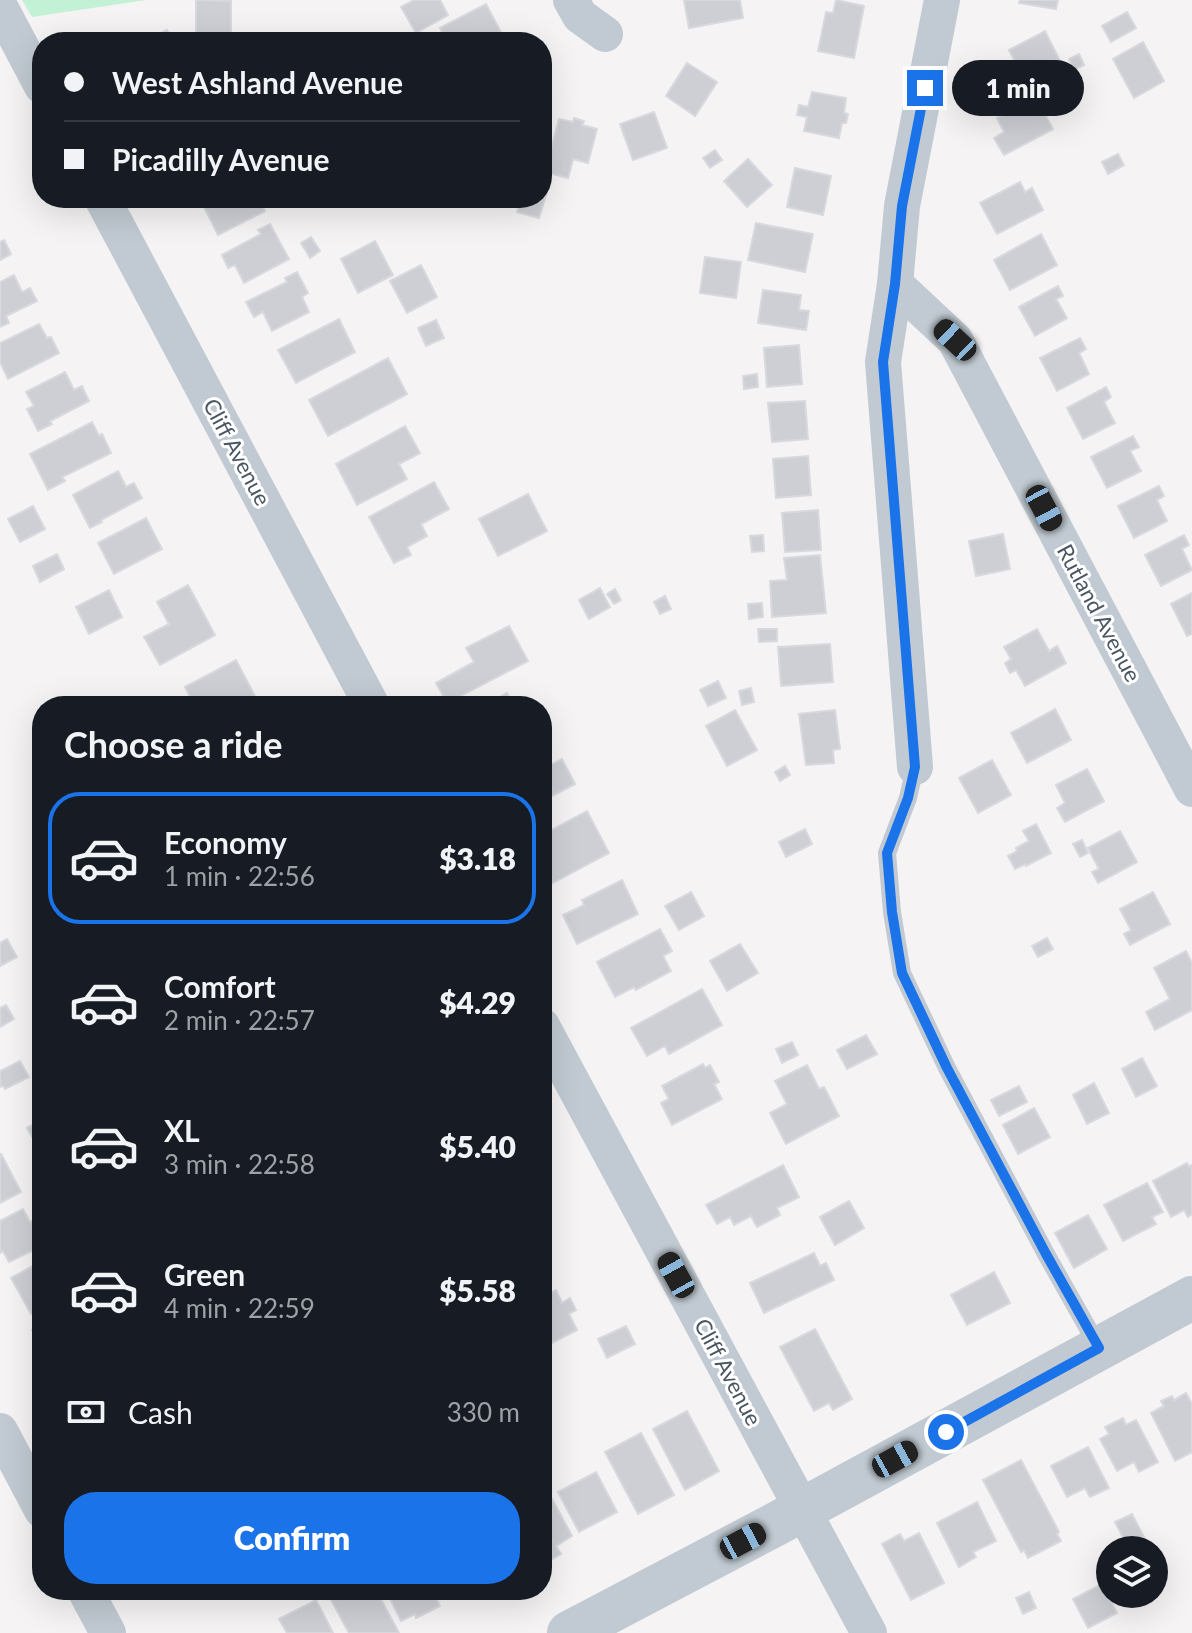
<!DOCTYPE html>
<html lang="en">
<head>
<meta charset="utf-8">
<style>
  body { margin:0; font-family:Lato,sans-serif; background:#242831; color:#f1f3f6; height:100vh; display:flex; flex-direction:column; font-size:30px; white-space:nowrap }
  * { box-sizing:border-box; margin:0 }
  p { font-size:26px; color:#9ea1a6 }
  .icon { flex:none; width:44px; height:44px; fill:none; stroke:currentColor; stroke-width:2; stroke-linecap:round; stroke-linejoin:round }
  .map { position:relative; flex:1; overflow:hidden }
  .panel { position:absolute; left:32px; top:696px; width:520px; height:904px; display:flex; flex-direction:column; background:#171b24; border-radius:32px; box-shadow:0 8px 32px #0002 }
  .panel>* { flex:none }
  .guide { position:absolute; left:32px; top:32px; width:520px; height:176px; border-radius:32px; box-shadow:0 8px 32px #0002; display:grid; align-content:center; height:176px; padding:0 32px; background:#171b24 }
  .fabs { position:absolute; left:1096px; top:1536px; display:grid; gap:16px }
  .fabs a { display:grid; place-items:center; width:72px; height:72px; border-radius:50%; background:#171b24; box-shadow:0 8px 32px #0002; font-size:40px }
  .end { position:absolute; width:36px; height:36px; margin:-18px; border:10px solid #1a73e8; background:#fff; box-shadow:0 0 0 4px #fff }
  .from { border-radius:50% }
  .bubble { position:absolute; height:56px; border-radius:28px; background:#171b24; box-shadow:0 8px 32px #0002; font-size:26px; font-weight:800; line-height:56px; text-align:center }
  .car { position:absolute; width:24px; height:48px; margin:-24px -12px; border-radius:10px; box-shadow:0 0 6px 2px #0007; background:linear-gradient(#222 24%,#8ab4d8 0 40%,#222 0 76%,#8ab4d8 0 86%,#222 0) }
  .guide b { display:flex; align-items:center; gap:28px; height:76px; font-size:30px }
  .guide b+b { border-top:2px solid #363941 }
  .guide i { width:20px; height:20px; background:#f1f3f6 }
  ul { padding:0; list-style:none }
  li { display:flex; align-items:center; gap:24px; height:132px; margin:0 16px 12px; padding:0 16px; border:4px solid transparent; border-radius:32px }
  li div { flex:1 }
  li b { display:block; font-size:30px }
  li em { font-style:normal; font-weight:800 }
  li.active { border-color:#1a73e8 }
  li>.icon { width:72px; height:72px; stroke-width:1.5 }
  h2 { padding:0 32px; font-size:36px; line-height:96px }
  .pay { display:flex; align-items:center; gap:20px; height:88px; padding:0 32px; font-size:30px }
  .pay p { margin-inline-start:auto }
  .cta { display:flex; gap:16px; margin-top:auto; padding:16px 32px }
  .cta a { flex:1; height:92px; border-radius:32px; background:#1a73e8; color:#fff; font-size:32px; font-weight:800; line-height:92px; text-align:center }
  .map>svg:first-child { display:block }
  .green { fill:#c3f1d5 }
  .building { fill:#cdcfd5; stroke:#d7d9de; stroke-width:2 }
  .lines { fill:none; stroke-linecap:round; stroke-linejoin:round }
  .service { stroke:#c1cad2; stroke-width:18 }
  .minor { stroke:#c1cad2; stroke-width:36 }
  .tertiary { stroke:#c1cad2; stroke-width:44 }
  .route { stroke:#1a73e8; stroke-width:10 }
  .labels { text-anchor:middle; stroke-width:6; stroke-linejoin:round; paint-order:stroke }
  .street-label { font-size:22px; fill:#4a5661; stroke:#fff }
</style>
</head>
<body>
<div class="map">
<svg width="1192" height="1633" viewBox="0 0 1192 1633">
  <rect width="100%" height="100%" fill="#f5f3f3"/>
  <path class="green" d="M22,0H146L32,17Z"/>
  <g class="building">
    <path d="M196,0L231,1V36H196Z"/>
    <path d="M414,0H440L448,15L416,33L401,7Z"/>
    <path d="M684,0H740L743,18L689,28Z"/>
    <path d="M836,0L864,6L854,58L818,51L826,12L833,13Z"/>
    <path d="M1020,0H1058L1056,9L1019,3Z"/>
    <path d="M486,4L504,38L495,42H447L440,28Z"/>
    <path d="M1127,12L1136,28L1111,42L1102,26Z"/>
    <path d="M167,30L173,42H143Z"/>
    <path d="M1045,31L1063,67L1027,85L1009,50Z"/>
    <path d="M1143,42L1164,81L1134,98L1113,59Z"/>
    <path d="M1079,54L1084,65L1074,70L1069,59Z"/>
    <path d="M687,63L717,82L695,116L666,96Z"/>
    <path d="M812,92L846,98L844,113L848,114L846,123H842L839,138L804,131L807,117L797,115L799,105L808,107Z"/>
    <path d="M1036,98L1053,129L1004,155L994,138L1004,132L997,118Z"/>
    <path d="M654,112L667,148L633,160L620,124Z"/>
    <path d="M574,118L584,121L582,125L597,129L588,163L573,159L568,178L545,172L559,119L573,122Z"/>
    <path d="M715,150L722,160L710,168L703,158Z"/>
    <path d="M1118,154L1124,165L1108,174L1102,162Z"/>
    <path d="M748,159L772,185L747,207L724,181Z"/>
    <path d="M795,168L831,176L823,215L787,207Z"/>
    <path d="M1020,182L1025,192L1032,188L1043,210L997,234L980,203Z"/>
    <path d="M542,187L548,188L539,218L517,212L522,198H542Z"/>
    <path d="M211,198H258L265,211L218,235L202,203Z"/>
    <path d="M756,223L813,234L805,272L748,260Z"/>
    <path d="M270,224L289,259L244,283L235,265L228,268L222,255L261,234L258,230Z"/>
    <path d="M1041,234L1057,265L1010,290L994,260Z"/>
    <path d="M311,237L320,251L310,258L301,243Z"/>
    <path d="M4,240L11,254L0,260V242Z"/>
    <path d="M375,241L393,275L358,293L341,259Z"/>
    <path d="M705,257L741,262L736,298L700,293Z"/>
    <path d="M421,265L437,297L407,313L390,281Z"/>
    <path d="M297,272L308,293L302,297L309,312L272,331L263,312L254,317L246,302L287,282L285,278Z"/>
    <path d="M14,275L22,292L30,288L37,301L6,316L9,323L0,327V282Z"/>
    <path d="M1058,286L1063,296L1056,299L1067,318L1035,336L1019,307Z"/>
    <path d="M763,290L801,295L799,310L809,311L806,330L758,323Z"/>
    <path d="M339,319L355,352L296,383L278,350Z"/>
    <path d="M436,320L444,338L426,346L418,328Z"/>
    <path d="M39,324L47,338L51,337L59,353L8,379L0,362V343Z"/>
    <path d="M1080,338L1086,349L1079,353L1089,374L1057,391L1040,358Z"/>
    <path d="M799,345L802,384L767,387L764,348Z"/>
    <path d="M388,358L407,394L328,436L309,400Z"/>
    <path d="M65,372L74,390L82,386L89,401L50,421L52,424L38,431L27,409L34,406L26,392Z"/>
    <path d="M757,374L758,387L744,389L743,376Z"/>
    <path d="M1106,387L1111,397L1104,402L1115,423L1083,439L1067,408Z"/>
    <path d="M805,401L808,439L772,442L768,403Z"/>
    <path d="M92,422L99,436L102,434L111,453L62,477L65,481L48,490L30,454Z"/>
    <path d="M405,426L420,453L399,464L407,479L357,505L336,464Z"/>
    <path d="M1133,436L1139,447L1130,451L1141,471L1107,488L1091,457Z"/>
    <path d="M808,456L811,495L776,498L773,459Z"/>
    <path d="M118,471L126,487L134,483L142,498L101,520L102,522L90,528L73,495Z"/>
    <path d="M434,482L449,509L421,524L427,536L407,547L411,555L394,563L369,517Z"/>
    <path d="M1159,486L1164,496L1157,500L1167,521L1134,538L1118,506Z"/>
    <path d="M528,494L547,531L498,556L479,519Z"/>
    <path d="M33,506L45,529L20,542L8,519Z"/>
    <path d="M818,510L821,550L785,552L782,513Z"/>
    <path d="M146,518L162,549L114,574L98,543Z"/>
    <path d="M1003,534L1010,569L976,576L969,541Z"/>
    <path d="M763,535L764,551L752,552L750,536Z"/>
    <path d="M1184,535L1189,545L1182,549L1192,570L1161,586L1145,555Z"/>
    <path d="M57,554L64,569L40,582L33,566Z"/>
    <path d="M820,555L826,613L772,617L770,581L787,580L784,558Z"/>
    <path d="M188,585L215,635L160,665L144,637L169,624L157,602Z"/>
    <path d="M600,588L610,607L589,619L579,600Z"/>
    <path d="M615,589L621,600L614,604L607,594Z"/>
    <path d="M109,590L122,617L89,634L76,607Z"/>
    <path d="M1192,593V634L1187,636L1171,604Z"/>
    <path d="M665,596L671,609L660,614L654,602Z"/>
    <path d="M762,603L763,617L749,619L748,604Z"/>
    <path d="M509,626L528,661L447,703L436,683L474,662L466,648Z"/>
    <path d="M758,629H777V641L759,642Z"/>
    <path d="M1037,629L1049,651L1057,646L1066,663L1025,686L1016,670L1010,673L1005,663L1011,659L1004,647Z"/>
    <path d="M830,644L833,682L781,686L778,647Z"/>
    <path d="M236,660L257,700L246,706H195L185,687Z"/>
    <path d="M718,681L726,698L708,706L700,690Z"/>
    <path d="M751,688L754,702L742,705L739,691Z"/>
    <path d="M507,693L512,703L507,706H484Z"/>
    <path d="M1055,709L1071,740L1027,763L1011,733Z"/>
    <path d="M735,710L757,750L727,766L706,726Z"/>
    <path d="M835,710L840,749L833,750L834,763L806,765L799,714Z"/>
    <path d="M542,758L547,767L562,759L575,784L542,801Z"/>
    <path d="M992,760L1011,795L978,813L959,778Z"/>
    <path d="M785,766L790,775L780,781L775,772Z"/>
    <path d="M1087,769L1104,801L1065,822L1057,808L1065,803L1056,785Z"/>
    <path d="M587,811L609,853L547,886L542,876V835Z"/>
    <path d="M1036,824L1051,853L1026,866L1025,864L1015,869L1008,856L1017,851L1016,848L1029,841L1023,831Z"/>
    <path d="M805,829L812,844L786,857L779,842Z"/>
    <path d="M1120,831L1137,862L1098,883L1092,872L1099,869L1088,848Z"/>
    <path d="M1082,840L1088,853L1080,857L1073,844Z"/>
    <path d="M622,880L638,914L577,944L563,915L584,905L582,900Z"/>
    <path d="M691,892L704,916L679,930L665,906Z"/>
    <path d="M1153,892L1170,924L1130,945L1124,934L1131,930L1120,909Z"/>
    <path d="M660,929L672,951L663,956L671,971L636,990L634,987L615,997L597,962Z"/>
    <path d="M1047,938L1053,949L1038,957L1032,946Z"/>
    <path d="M7,939L17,957L0,966V943Z"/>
    <path d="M740,944L758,973L727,991L710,961Z"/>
    <path d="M1186,951L1192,963V1010L1155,1030L1146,1012L1170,999L1154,968Z"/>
    <path d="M702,989L722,1025L669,1054L665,1046L647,1056L631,1028Z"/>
    <path d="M6,1005L14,1019L0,1027V1008Z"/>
    <path d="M866,1035L877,1054L847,1069L837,1050Z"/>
    <path d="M792,1042L798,1055L782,1063L776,1049Z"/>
    <path d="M1142,1058L1157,1086L1136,1097L1122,1069Z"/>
    <path d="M20,1061L29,1077L5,1089L3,1086L0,1087V1071Z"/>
    <path d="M703,1064L705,1068L710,1065L719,1082L714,1084L722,1099L672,1125L661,1103L669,1099L662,1086Z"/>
    <path d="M807,1065L819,1089L824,1087L839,1116L786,1144L770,1113L787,1104L775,1081Z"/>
    <path d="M1094,1083L1109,1113L1087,1124L1073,1095Z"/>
    <path d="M1019,1086L1027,1102L999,1116L991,1100Z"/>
    <path d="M1034,1108L1050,1137L1018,1154L1003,1125Z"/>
    <path d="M42,1120V1148L39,1149L27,1128Z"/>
    <path d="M0,1154H1L21,1192L0,1203Z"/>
    <path d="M1187,1163L1189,1167L1192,1165V1214L1188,1217L1184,1210L1171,1217L1153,1181Z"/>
    <path d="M783,1165L799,1197L777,1208L780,1215L757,1227L751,1216L734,1225L730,1217L717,1224L706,1205Z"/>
    <path d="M1147,1183L1163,1212L1152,1217L1156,1224L1123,1241L1104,1205Z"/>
    <path d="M849,1201L864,1228L835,1245L820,1217Z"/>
    <path d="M23,1209L30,1222L42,1216V1246L9,1262L3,1251L0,1253V1221Z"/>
    <path d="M1088,1215L1107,1249L1074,1268L1055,1233Z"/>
    <path d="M814,1253L820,1266L826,1263L834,1280L764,1313L750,1283Z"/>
    <path d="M42,1261V1309L31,1314L11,1278Z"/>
    <path d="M994,1272L1010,1303L967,1325L951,1295Z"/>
    <path d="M556,1290L562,1303L570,1298L576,1310L569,1314L577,1330L542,1348V1297Z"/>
    <path d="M42,1324V1339L38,1342L32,1330Z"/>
    <path d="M626,1326L635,1344L607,1358L598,1339Z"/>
    <path d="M815,1329L852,1399L833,1410L829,1403L814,1411L780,1347Z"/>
    <path d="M1186,1393L1192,1404V1452L1175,1461L1151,1413L1164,1406L1161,1401L1172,1396L1174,1400Z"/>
    <path d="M687,1411L719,1471L685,1490L653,1429Z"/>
    <path d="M1123,1418L1126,1425L1136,1420L1158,1462L1139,1472L1134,1462L1117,1471L1100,1439L1109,1434L1105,1427Z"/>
    <path d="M641,1433L674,1495L638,1514L605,1452Z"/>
    <path d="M1088,1447L1109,1488L1090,1497L1085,1488L1067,1497L1051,1466Z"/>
    <path d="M1021,1460L1059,1532L1057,1534L1061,1541L1028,1558L1024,1550L1021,1552L983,1480Z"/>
    <path d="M596,1472L617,1512L579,1532L558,1492Z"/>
    <path d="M545,1486L572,1536L556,1546L561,1554L542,1565V1488Z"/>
    <path d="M977,1502L996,1541L973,1552L976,1557L959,1567L937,1523Z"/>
    <path d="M1132,1514L1145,1539L1128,1547L1115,1522Z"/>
    <path d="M919,1533L944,1583L911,1600L882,1544L900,1534L904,1541Z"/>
    <path d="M1102,1584L1117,1613L1088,1628L1073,1599Z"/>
    <path d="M345,1590H376L399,1633H349L330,1598Z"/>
    <path d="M386,1590H432L440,1606L416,1618L415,1614L401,1621Z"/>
    <path d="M1029,1592L1036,1608L1023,1614L1016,1598Z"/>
    <path d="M316,1600L333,1633H287L279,1619Z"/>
  </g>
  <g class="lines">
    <path class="service" d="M915,767L908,798L887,853L892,912L902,973L947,1068L1046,1254L1099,1348"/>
    <g class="minor">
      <path d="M571,0L580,16L605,34"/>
      <path d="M0,7L42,86"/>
      <path d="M102,198L372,706"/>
      <path d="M895,284L955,340L1192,789"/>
      <path d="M915,767L883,362L895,284L902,206L942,0"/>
      <path d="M542,1026L869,1633"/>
      <path d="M0,1431L42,1510"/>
      <path d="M85,1590L108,1633"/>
    </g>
    <path class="tertiary" d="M569,1633L776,1524L1192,1298"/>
  </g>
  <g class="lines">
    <path class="route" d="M925,88L902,206L895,284L883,362L915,767L908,798L887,853L892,912L902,973L947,1068L1046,1254L1099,1348L946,1432"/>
  </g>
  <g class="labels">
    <g class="street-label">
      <text transform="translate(237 452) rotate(62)" y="8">Cliff Avenue</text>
      <text transform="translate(1099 613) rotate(62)" y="8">Rutland Avenue</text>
      <text transform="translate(728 1372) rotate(62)" y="8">Cliff Avenue</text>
    </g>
  </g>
</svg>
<div class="fabs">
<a><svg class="icon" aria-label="layers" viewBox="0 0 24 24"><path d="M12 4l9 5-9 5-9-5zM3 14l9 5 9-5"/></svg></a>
</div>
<i class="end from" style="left:946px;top:1432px"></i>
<i class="end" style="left:925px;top:88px"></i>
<div class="bubble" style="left:952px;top:60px;width:132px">1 min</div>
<i class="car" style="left:955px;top:340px;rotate:313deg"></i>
<i class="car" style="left:1044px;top:508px;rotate:152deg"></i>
<i class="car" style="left:676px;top:1275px;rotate:331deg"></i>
<i class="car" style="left:895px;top:1459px;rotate:61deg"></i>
<i class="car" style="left:743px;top:1541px;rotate:62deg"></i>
<div class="guide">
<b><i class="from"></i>West Ashland Avenue</b>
<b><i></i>Picadilly Avenue</b>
</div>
<section class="panel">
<h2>Choose a ride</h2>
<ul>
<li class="active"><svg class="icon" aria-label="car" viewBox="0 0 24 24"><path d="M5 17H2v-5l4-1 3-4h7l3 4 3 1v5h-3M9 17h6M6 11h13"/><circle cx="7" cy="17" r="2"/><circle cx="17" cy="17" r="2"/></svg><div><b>Economy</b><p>1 min · 22:56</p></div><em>$3.18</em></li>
<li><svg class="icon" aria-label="car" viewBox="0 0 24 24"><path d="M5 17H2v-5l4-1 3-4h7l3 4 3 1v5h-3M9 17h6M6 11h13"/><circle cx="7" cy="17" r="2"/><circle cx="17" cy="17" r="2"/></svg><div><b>Comfort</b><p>2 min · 22:57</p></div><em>$4.29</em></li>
<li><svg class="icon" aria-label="car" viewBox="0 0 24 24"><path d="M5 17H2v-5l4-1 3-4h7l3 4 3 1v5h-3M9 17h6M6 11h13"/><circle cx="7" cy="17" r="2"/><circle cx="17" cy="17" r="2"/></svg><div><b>XL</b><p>3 min · 22:58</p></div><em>$5.40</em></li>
<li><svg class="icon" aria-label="car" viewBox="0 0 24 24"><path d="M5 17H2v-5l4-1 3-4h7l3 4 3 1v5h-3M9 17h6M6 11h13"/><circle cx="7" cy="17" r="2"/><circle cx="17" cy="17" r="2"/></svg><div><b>Green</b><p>4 min · 22:59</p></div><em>$5.58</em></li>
</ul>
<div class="pay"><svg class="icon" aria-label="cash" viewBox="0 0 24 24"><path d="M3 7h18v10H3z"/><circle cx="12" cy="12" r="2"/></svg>Cash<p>330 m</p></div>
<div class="cta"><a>Confirm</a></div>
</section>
</div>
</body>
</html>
